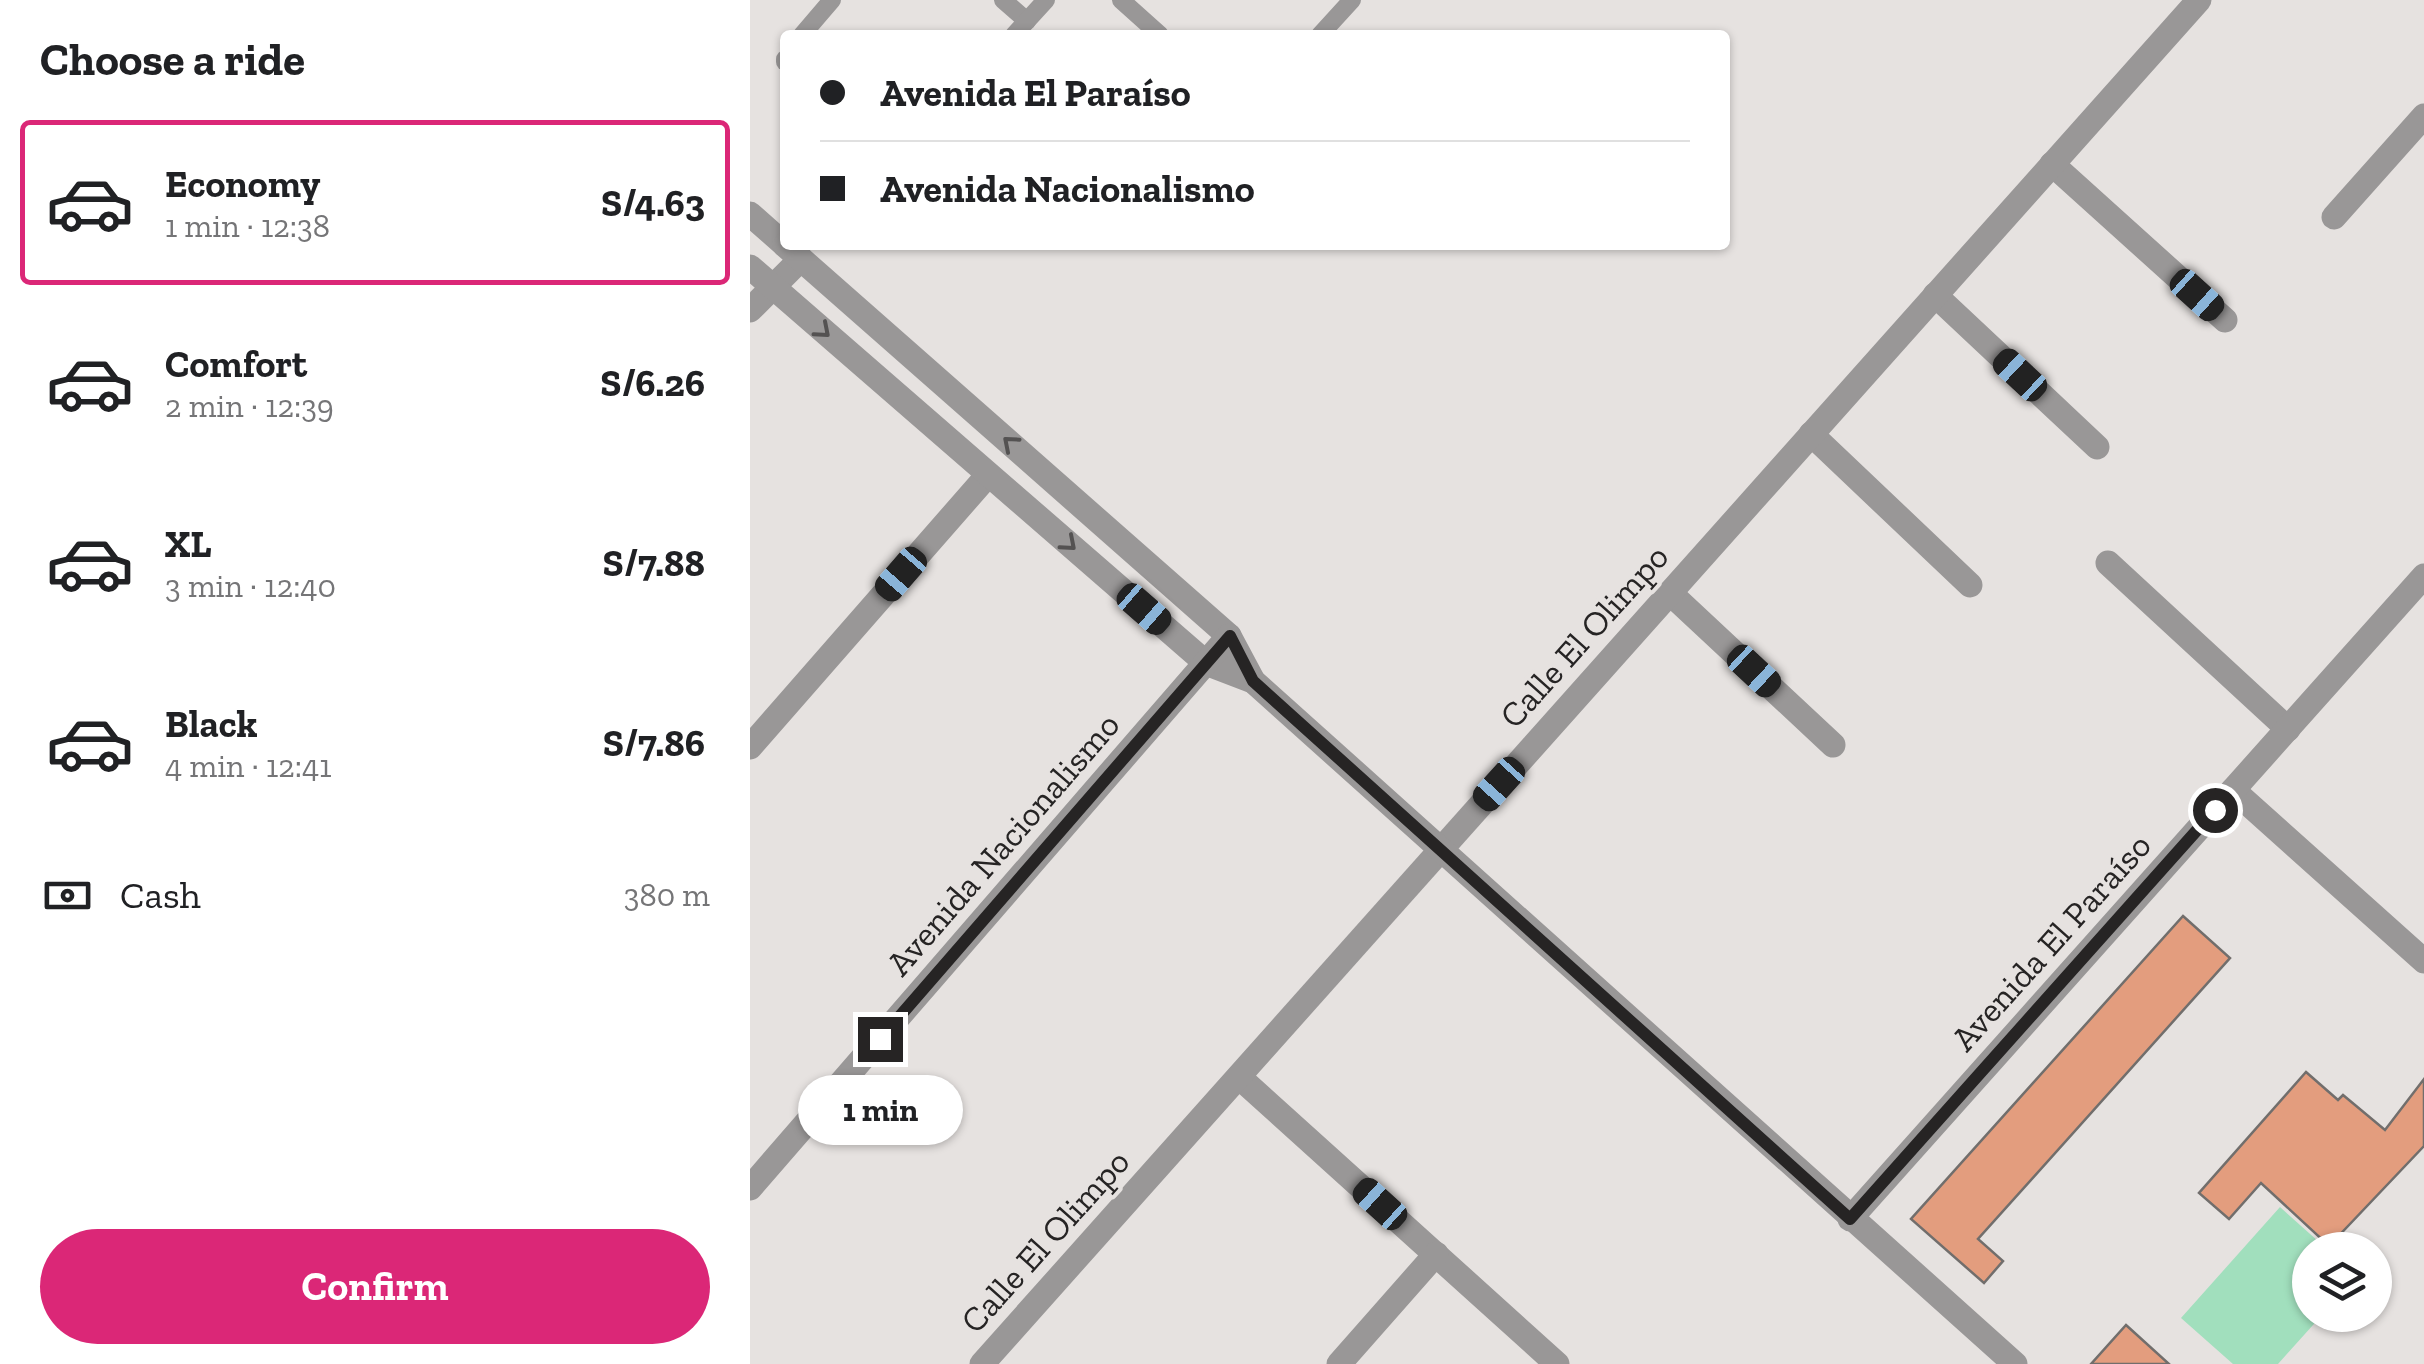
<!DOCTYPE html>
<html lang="en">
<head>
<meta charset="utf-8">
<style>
  body { margin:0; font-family:"Zilla Slab",serif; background:#f6f6f6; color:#202124; height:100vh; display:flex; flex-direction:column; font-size:38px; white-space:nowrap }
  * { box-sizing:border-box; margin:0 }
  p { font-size:32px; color:#757577 }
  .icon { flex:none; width:55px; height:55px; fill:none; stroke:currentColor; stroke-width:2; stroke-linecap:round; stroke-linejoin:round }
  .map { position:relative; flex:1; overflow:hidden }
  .side { display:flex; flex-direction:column; background:#fff; width:750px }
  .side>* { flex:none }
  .banner { position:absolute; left:30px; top:30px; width:950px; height:220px; border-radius:10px; box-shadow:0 2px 8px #0004; display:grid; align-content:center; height:220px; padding:0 40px; background:#fff }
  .tools { position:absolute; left:1542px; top:1232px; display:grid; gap:20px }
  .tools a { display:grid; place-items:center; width:100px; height:100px; border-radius:50%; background:#fff; box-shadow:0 2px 8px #0004; font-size:50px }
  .end { position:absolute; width:45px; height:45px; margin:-22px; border:12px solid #262424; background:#fff; box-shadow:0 0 0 5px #fff }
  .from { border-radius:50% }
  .bubble { position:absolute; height:70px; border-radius:35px; background:#fff; box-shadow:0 2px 8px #0004; font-size:32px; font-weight:800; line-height:70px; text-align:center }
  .car { position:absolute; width:30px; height:60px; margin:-30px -15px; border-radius:12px; box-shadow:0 0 8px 2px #0007; background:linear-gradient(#222 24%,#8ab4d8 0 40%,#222 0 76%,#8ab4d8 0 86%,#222 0) }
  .banner b { display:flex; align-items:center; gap:35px; height:95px; font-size:38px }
  .banner b+b { border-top:2px solid #e0e0e0 }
  .banner i { width:25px; height:25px; background:#202124 }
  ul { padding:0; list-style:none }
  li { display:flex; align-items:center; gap:30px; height:165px; margin:0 20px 15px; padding:0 20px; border:5px solid transparent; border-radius:10px }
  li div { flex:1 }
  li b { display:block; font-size:38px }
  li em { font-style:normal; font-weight:800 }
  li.active { border-color:#db2777 }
  li>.icon { width:90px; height:90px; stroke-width:1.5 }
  h2 { padding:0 40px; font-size:45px; line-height:120px }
  .pay { display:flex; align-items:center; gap:25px; height:110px; padding:0 40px; font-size:38px }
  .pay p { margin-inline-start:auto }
  .cta { display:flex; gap:20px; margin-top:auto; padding:20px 40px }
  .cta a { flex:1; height:115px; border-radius:60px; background:#db2777; color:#fff; font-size:40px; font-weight:800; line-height:115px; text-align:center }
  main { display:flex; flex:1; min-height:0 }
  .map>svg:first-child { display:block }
  .green { fill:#a1dfbd }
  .building { fill:#e39d7e; stroke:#716e6c; stroke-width:2.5 }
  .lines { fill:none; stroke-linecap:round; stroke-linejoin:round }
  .service { stroke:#999797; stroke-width:18 }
  .minor { stroke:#999797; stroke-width:25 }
  .tertiary { stroke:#999797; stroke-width:25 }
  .oneway { stroke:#545252 }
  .route { stroke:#262424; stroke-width:12 }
  .labels { text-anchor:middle; stroke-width:8; stroke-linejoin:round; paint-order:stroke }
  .street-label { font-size:35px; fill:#262424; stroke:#e6e2e0 }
</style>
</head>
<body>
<main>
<section class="side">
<h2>Choose a ride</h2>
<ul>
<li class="active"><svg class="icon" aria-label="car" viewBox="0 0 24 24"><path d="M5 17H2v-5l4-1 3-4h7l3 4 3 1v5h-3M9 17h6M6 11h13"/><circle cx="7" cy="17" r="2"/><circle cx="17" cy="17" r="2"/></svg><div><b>Economy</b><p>1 min · 12:38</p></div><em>S/4.63</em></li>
<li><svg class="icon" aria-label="car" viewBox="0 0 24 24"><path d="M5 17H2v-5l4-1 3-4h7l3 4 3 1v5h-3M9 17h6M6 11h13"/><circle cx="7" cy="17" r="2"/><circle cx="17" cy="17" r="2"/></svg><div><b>Comfort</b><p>2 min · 12:39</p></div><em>S/6.26</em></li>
<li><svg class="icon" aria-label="car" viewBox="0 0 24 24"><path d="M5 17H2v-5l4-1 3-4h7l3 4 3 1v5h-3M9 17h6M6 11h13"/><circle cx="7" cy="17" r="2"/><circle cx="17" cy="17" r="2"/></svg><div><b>XL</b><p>3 min · 12:40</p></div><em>S/7.88</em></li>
<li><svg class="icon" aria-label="car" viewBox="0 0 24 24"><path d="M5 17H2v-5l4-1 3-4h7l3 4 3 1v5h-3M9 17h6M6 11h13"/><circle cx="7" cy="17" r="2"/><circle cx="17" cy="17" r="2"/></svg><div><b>Black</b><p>4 min · 12:41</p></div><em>S/7.86</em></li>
</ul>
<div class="pay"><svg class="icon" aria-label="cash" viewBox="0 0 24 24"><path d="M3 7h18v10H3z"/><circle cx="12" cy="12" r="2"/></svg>Cash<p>380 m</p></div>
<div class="cta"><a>Confirm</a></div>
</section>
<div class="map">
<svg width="1674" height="1364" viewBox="0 0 1674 1364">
  <rect width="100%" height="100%" fill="#e6e2e0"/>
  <path class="green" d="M1530,1207L1578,1250H1560V1315H1572L1528,1364H1483L1431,1318Z"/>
  <g class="building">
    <path d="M1433,916L1480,958L1228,1239L1253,1261L1234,1283L1161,1219Z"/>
    <path d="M1556,1072L1588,1100L1593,1095L1635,1130L1674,1079V1146L1579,1246L1511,1183L1479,1219L1449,1193Z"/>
    <path d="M1376,1325L1419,1364H1341Z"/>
  </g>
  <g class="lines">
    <g class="service">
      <path d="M253,0L277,21"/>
      <path d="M371,0L410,35"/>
      <path d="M52,35L82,0"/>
      <path d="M264,35L296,0"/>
      <path d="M570,35L602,0"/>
      <path d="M35,59V62"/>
    </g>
    <g class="minor">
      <path d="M1302,164L1475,320"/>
      <path d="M1584,217L1674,116"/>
      <path d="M1185,295L1347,447"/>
      <path d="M0,310L51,259"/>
      <path d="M1061,434L1220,585"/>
      <path d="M1358,563L1538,729"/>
      <path d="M920,593L1083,745"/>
      <path d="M0,747L238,475"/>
      <path d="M1483,790L1674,961"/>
      <path d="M489,1077L807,1364"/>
      <path d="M1100,1219L1674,576"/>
      <path d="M232,1364L1449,0"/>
      <path d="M589,1364L686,1254"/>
    </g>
    <g class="tertiary">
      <path d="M0,214L35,245"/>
      <path d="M35,245L479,636L503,681L1265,1364"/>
      <path d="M0,267L456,663L503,681"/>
      <path d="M0,1188L479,636"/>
    </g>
  </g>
  <defs><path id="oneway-chevron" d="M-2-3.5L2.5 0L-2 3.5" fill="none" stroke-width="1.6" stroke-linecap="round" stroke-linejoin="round" transform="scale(2.5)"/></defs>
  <g class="oneway">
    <use href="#oneway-chevron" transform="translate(73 331) rotate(41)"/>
    <use href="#oneway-chevron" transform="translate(260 443) rotate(-139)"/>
    <use href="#oneway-chevron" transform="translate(319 544) rotate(41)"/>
  </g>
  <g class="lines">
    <path class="route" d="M130,1039L480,636L503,681L1100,1219L1465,810"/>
  </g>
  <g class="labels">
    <g class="street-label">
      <text transform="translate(834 636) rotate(-48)" y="12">Calle El Olimpo</text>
      <text transform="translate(253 844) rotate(-49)" y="12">Avenida Nacionalismo</text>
      <text transform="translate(1301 942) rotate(-48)" y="12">Avenida El Paraíso</text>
      <text transform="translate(295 1241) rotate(-48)" y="12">Calle El Olimpo</text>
    </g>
  </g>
</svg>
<div class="tools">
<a><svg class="icon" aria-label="layers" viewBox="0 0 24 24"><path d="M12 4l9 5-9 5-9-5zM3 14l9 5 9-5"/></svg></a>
</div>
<i class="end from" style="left:1465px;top:810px"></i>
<i class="end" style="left:130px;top:1039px"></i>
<div class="bubble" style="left:48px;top:1075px;width:165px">1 min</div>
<i class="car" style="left:1447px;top:295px;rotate:132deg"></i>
<i class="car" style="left:1270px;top:375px;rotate:313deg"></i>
<i class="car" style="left:151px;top:574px;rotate:221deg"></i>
<i class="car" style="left:394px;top:609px;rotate:131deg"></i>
<i class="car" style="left:1004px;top:671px;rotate:133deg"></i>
<i class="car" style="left:749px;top:784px;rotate:222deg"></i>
<i class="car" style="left:630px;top:1204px;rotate:312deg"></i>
<div class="banner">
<b><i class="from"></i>Avenida El Paraíso</b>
<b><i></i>Avenida Nacionalismo</b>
</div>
</div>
</main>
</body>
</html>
